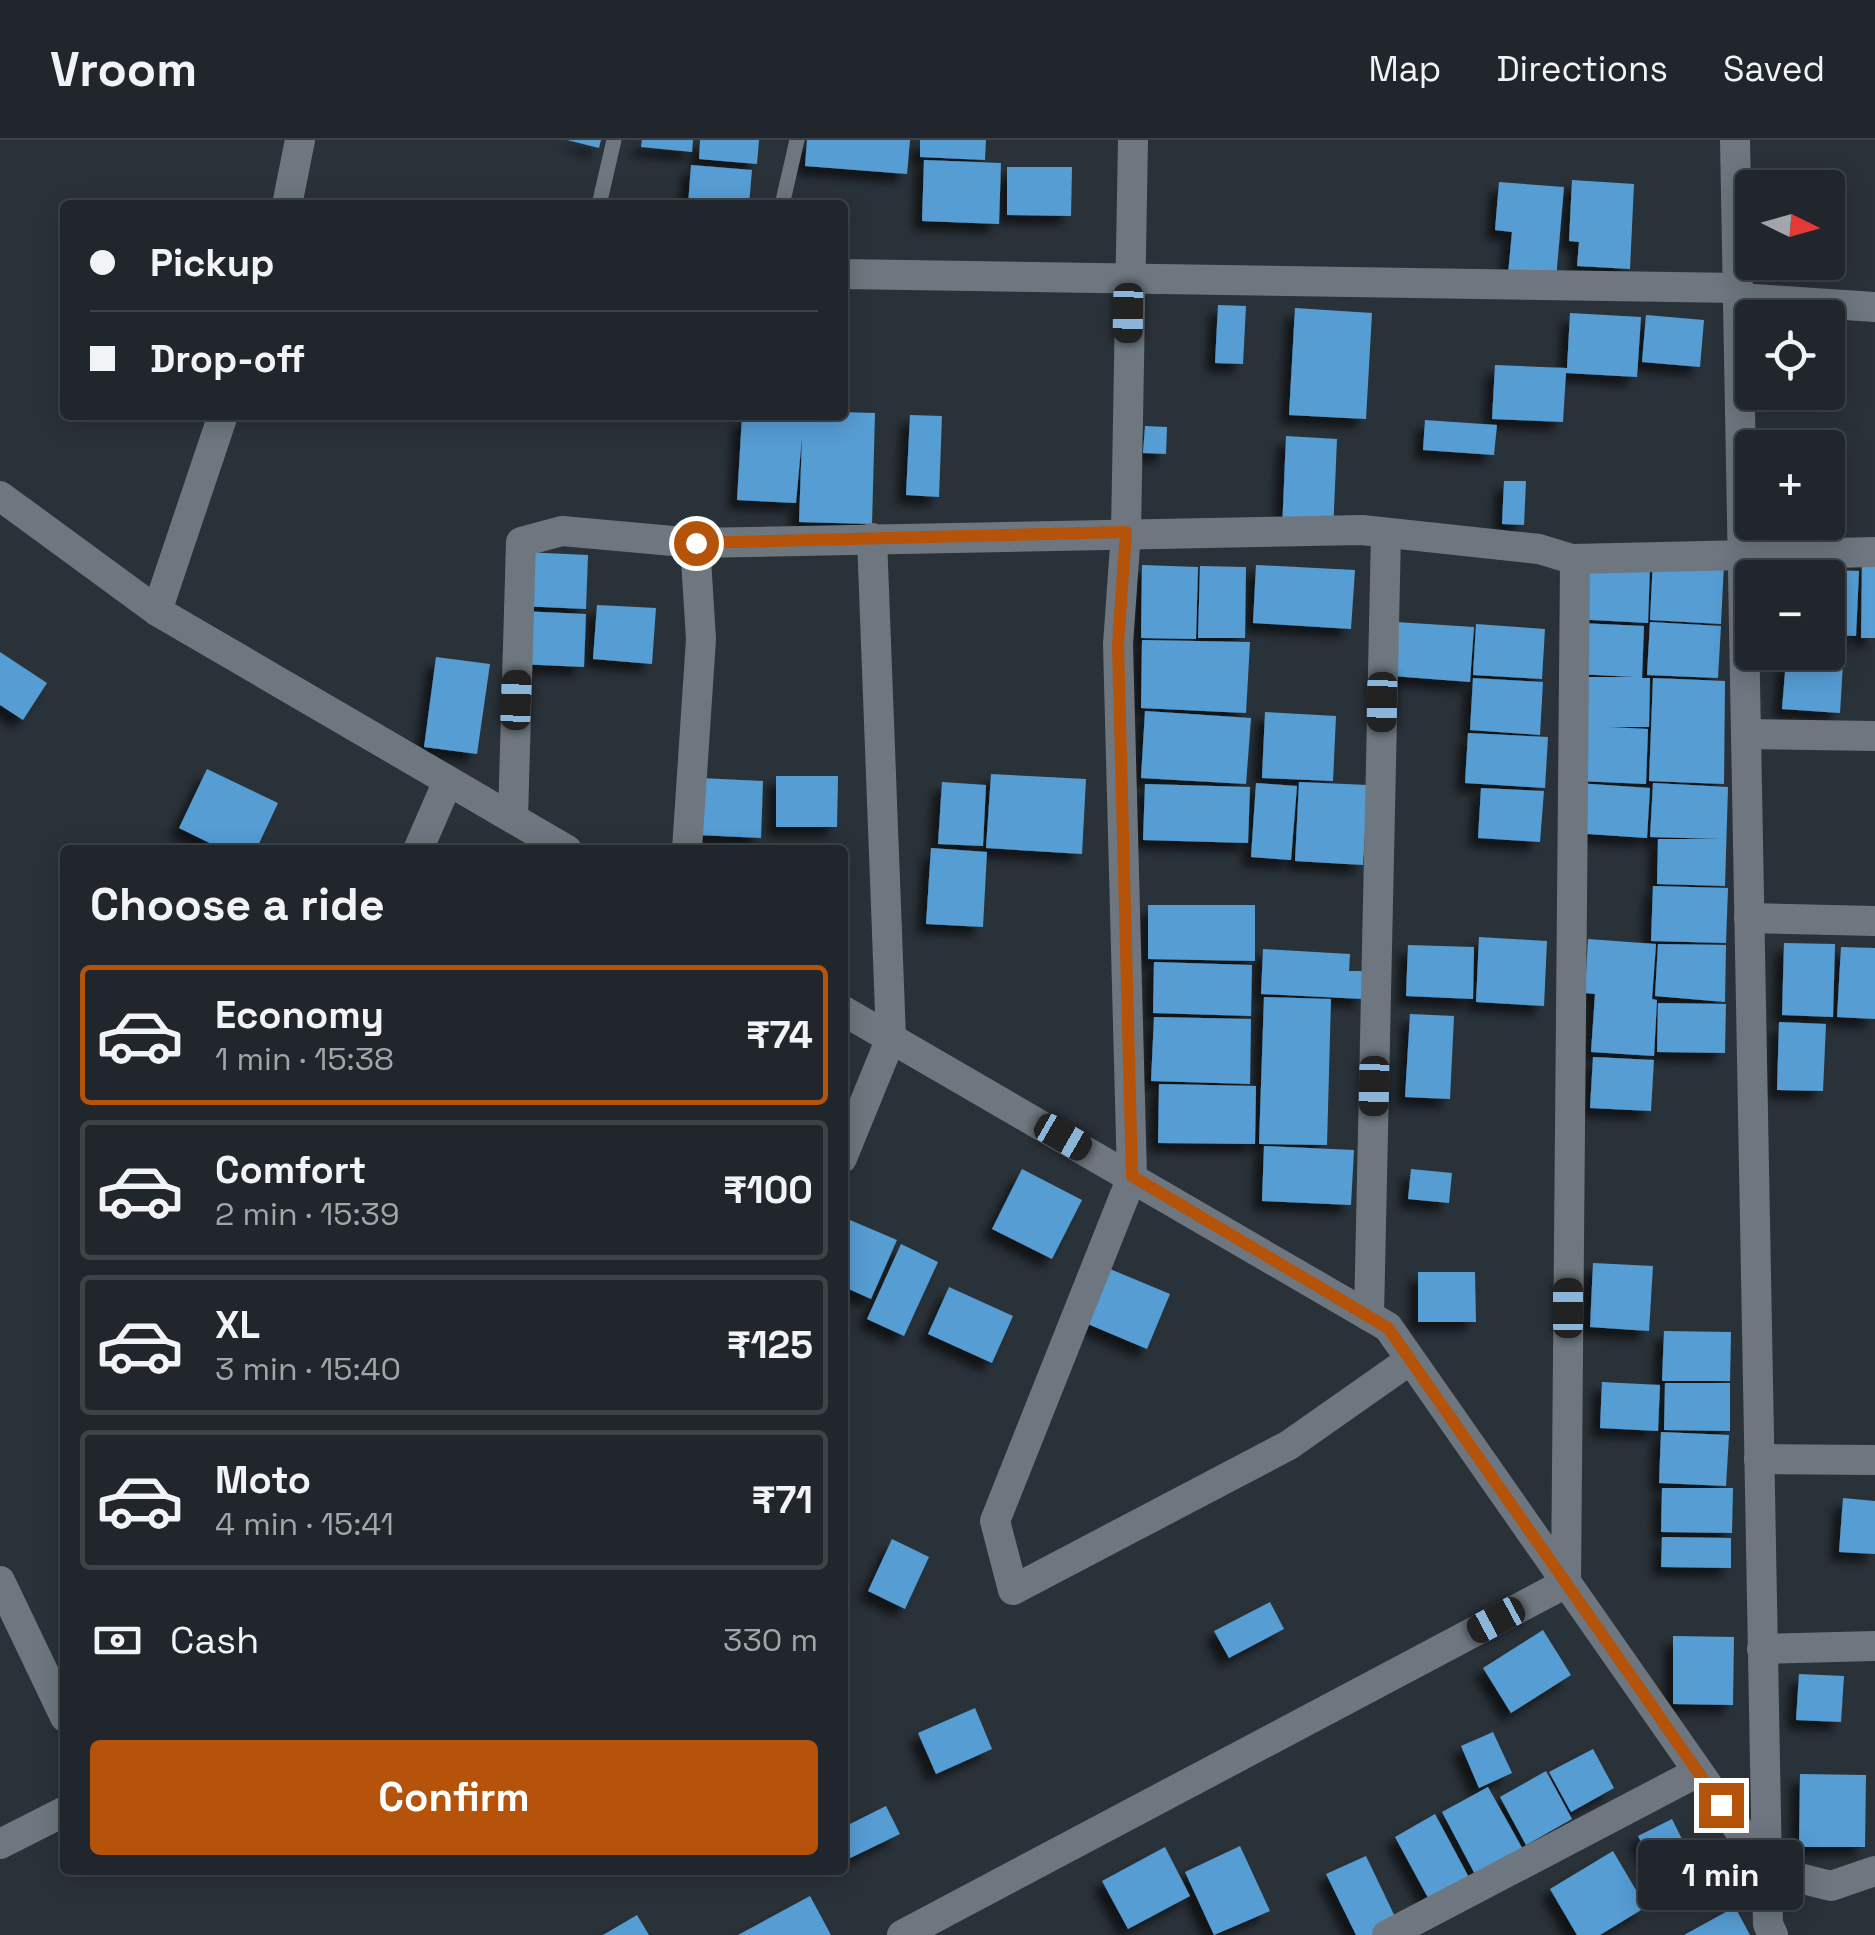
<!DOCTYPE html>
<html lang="en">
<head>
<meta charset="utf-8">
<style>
  body { margin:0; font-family:"Space Grotesk",sans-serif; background:#2d3237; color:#f1f3f6; height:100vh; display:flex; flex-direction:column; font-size:38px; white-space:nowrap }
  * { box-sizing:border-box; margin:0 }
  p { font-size:32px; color:#a2a5a9 }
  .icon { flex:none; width:55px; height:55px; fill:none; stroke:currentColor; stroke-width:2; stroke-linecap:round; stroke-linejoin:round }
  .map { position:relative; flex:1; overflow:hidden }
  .side { position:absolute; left:60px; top:705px; width:788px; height:1030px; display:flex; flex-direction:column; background:#20262b; border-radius:10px; box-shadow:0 5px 25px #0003,0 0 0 2px #3d4347 }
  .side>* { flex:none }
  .hud { position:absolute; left:60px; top:60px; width:788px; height:220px; border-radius:10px; box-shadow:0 5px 25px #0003,0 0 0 2px #3d4347; display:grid; align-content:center; height:220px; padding:0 30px; background:#20262b }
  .needle { width:65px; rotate:95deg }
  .buttons { position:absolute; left:1735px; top:30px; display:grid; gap:20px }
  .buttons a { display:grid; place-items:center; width:110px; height:110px; border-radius:10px; background:#20262b; box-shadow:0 5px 25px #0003,0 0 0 2px #3d4347; font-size:50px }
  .end { position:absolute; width:45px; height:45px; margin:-22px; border:12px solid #b45309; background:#fff; box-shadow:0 0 0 5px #fff }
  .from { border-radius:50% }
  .bubble { position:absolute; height:70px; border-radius:10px; background:#20262b; box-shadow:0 5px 25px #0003,0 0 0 2px #3d4347; font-size:32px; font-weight:600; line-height:70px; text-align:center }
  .car { position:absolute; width:30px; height:60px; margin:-30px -15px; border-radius:12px; box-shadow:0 0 8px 2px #0007; background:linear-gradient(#222 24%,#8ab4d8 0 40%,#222 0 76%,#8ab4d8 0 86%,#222 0) }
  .hud b { display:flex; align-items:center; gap:35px; height:95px; font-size:38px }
  .hud b+b { border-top:2px solid #3d4347 }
  .hud i { width:25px; height:25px; background:#f1f3f6 }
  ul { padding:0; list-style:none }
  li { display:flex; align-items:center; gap:30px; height:140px; margin:0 20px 15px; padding:0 10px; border:5px solid #3d4347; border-radius:10px }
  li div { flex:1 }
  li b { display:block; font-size:38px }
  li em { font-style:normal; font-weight:600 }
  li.current { border-color:#b45309 }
  li>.icon { width:90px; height:90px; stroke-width:1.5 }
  h2 { padding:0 30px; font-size:45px; line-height:120px }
  .pay { display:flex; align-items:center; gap:25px; height:110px; padding:0 30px; font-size:38px }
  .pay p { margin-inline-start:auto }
  .cta { display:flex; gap:20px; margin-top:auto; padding:20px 30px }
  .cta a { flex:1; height:115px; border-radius:10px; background:#b45309; color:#fff; font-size:40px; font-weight:600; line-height:115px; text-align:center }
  header { display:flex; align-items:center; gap:60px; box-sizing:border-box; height:140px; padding:0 50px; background:#20262b; border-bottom:2px solid #3d4347 }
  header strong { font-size:48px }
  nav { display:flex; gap:55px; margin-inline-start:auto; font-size:35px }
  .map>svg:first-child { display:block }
  .building { fill:#579dd4; filter:url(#shadow) }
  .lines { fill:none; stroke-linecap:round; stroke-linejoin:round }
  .service { stroke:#6e777f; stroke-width:15 }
  .minor { stroke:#6e777f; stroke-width:30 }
  .route { stroke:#b45309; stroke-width:12 }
</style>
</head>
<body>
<header>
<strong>Vroom</strong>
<nav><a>Map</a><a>Directions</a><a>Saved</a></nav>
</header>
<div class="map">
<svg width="1875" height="1795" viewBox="0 0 1875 1795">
  <defs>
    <filter id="shadow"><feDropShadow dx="-9" dy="9" stdDeviation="5" flood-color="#0009"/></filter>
  </defs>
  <rect width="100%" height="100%" fill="#2a3239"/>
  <g class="building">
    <path d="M567,0H601L599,8Z"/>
    <path d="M642,0H693L692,12L641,7Z"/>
    <path d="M700,0H759L757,24L699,19Z"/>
    <path d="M807,0H910L907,34L805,26Z"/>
    <path d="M920,0H986L985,20L920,17Z"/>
    <path d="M924,20L1001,23L999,84L922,81Z"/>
    <path d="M691,25L752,30L749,65H688Z"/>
    <path d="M1007,27H1072L1071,76L1007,75Z"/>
    <path d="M1572,40L1634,44L1630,129L1577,126L1579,102L1569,101Z"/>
    <path d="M1499,42L1564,47L1556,139L1508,134L1512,92L1495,90Z"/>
    <path d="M1218,165L1246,166L1243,224L1215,223Z"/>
    <path d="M1295,168L1372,173L1366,279L1289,275Z"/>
    <path d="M1570,173L1641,177L1637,237L1566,233L1563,282L1492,279L1495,225L1567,228Z"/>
    <path d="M1646,175L1704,180L1700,227L1642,222Z"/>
    <path d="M842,272L875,273L872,384L799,382L802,297L796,363L737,360L742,276L802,280V275H842Z"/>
    <path d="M910,275L942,276L939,357L906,355Z"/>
    <path d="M1425,280L1497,285L1494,315L1423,310Z"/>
    <path d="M1145,286L1167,287L1166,314L1143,313Z"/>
    <path d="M1286,296L1337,299L1333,393L1282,391Z"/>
    <path d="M1828,322H1846L1845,392H1771V382H1828Z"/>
    <path d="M1504,341H1526L1524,385L1502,384Z"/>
    <path d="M523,412L588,415L586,469L520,466Z"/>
    <path d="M1653,420L1724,424L1721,484L1650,480Z"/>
    <path d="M1862,421H1875V498H1861Z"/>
    <path d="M1575,422L1650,425L1648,483L1573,479Z"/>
    <path d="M1142,425L1198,427L1196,499L1141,498Z"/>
    <path d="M1256,425L1355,430L1351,489L1253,483Z"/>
    <path d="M1200,426L1246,427L1245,498H1198Z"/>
    <path d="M1777,428L1859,431L1856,496L1828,495V438H1777Z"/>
    <path d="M597,465L656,468L652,524L593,519Z"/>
    <path d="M520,471L586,474L584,527L518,524Z"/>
    <path d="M1396,482L1474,487L1470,542L1392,536Z"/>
    <path d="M1650,482L1721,486L1718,538L1647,535Z"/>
    <path d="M1579,483L1644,486L1642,538H1650L1649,587H1609L1648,589L1646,644L1578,641L1586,537H1635L1576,534Z"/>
    <path d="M1476,484L1545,489L1542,539L1473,535Z"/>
    <path d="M1142,500L1250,502L1246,573L1141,568Z"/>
    <path d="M0,512L47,543L23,580L0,565Z"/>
    <path d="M436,517L490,524L477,614L424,607Z"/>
    <path d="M1786,520L1843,524L1840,573L1782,569Z"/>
    <path d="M1473,538L1543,542L1540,595L1470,590Z"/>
    <path d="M1653,538L1725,541L1724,644L1649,641Z"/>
    <path d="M1145,571L1251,578L1246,644L1141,638Z"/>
    <path d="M1265,572L1336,576L1333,641L1262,638Z"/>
    <path d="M1468,593L1548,597L1545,648L1465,643Z"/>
    <path d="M207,629L278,663L256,710H224L179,688Z"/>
    <path d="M991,634L1086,639L1082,714L986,708Z"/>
    <path d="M776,636H838L837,687H776Z"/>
    <path d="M700,638L763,641L761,698L698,695Z"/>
    <path d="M942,642L986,645L983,706L938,704Z"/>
    <path d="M1299,642L1368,645L1363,725L1295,721Z"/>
    <path d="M1256,643L1297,646L1291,720L1251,717Z"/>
    <path d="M1576,643L1650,648L1647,698L1573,693Z"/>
    <path d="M1653,643L1728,647L1725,746L1657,744L1658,699H1721L1650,697Z"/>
    <path d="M1145,644L1250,647L1248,703L1143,700Z"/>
    <path d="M1481,648L1544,651L1540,702L1478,698Z"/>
    <path d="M931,708L987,712L983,787L926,784Z"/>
    <path d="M1653,746L1728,748L1726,803L1651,801Z"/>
    <path d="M1148,765H1255V821L1148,819Z"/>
    <path d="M1479,797L1547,801L1544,866L1476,862Z"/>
    <path d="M1588,799L1656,804L1652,859L1657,860L1654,916L1591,912L1595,854L1585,853Z"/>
    <path d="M1784,803L1835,804L1833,877L1782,875Z"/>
    <path d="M1658,804L1726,805L1725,862L1655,856Z"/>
    <path d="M1408,805L1474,807L1473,859L1406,856Z"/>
    <path d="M1841,807L1875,808V879L1837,877Z"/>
    <path d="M1263,809L1350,814L1349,831H1365L1364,859L1261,854Z"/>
    <path d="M1154,822L1252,825L1251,876L1153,873Z"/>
    <path d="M1264,857L1331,859L1327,1005L1259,1004Z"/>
    <path d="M1658,863L1726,864L1725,913L1657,912Z"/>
    <path d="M1410,874L1454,876L1450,959L1405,957Z"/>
    <path d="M1154,877L1251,879L1250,944L1151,941Z"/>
    <path d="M1779,882L1826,884L1823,951L1777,950Z"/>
    <path d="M1593,917L1654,920L1651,971L1590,968Z"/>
    <path d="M1159,944L1256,946L1255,1004L1158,1003Z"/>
    <path d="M1264,1006L1354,1010L1351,1065L1262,1061Z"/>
    <path d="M1022,1029L1082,1060L1052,1119L992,1089Z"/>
    <path d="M1411,1029L1452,1033L1449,1063L1408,1059Z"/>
    <path d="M850,1080L897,1100L871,1159L842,1146V1097Z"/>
    <path d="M901,1104L938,1122L904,1196L867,1179Z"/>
    <path d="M1593,1123L1653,1126L1649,1191L1590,1187Z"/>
    <path d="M1098,1124L1170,1154L1147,1209L1076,1179Z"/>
    <path d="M1418,1132H1475L1476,1182H1418Z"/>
    <path d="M949,1147L1013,1176L992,1223L928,1194Z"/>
    <path d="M1664,1191L1731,1192L1730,1241H1662Z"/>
    <path d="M1602,1242L1660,1245L1658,1291L1600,1288Z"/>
    <path d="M1665,1243H1730V1291L1664,1290Z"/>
    <path d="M1661,1292L1729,1295L1726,1346L1659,1343Z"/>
    <path d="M1662,1348H1733L1732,1393L1661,1392Z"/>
    <path d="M1843,1358L1875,1361V1414L1839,1412Z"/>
    <path d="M1662,1397L1731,1398V1428L1661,1427Z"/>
    <path d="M892,1399L929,1417L905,1469L868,1451Z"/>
    <path d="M1270,1462L1284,1489L1229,1518L1214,1491Z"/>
    <path d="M1543,1490L1571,1535L1511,1573L1483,1528Z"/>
    <path d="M1673,1496L1734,1497L1733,1565L1673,1564Z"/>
    <path d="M1799,1534L1844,1536L1841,1582L1796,1580Z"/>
    <path d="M975,1568L992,1609L936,1634L918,1593Z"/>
    <path d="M1493,1592L1512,1633L1479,1648L1461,1606Z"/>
    <path d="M1593,1609L1614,1648L1571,1672L1549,1632Z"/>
    <path d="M1546,1631L1572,1679L1526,1705L1500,1657Z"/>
    <path d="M1800,1634L1866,1635L1865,1707H1799Z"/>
    <path d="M1488,1647L1525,1713L1477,1738L1442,1672Z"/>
    <path d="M886,1666L900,1694L842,1722V1688Z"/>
    <path d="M1435,1674L1473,1745L1433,1767L1395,1697Z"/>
    <path d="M1672,1679L1701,1737L1667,1754L1638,1696Z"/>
    <path d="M1240,1706L1270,1771L1214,1795L1185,1732Z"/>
    <path d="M1165,1707L1190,1756L1128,1789L1102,1741Z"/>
    <path d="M1613,1711L1646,1767L1600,1795H1577L1550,1749Z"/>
    <path d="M1366,1716L1398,1783L1375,1795H1356L1326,1734Z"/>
    <path d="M810,1756L831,1795H738Z"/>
    <path d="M1735,1767L1750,1795H1684Z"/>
    <path d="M637,1775L649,1795H603Z"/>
  </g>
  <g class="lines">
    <g class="service">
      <path d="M599,65L614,0"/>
      <path d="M782,65L797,0"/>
    </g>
    <g class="minor">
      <path d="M1133,0L1126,392L1118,504L1132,1037L995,1381L1013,1450L1289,1305L1410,1220"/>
      <path d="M1735,0L1768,1784L1773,1795"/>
      <path d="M287,65L300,0"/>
      <path d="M842,134L1738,148L1740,158L1875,167"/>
      <path d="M0,356L157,471L567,710"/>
      <path d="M157,471L223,275"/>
      <path d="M1746,594L1875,596"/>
      <path d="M513,678L521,402L562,391L695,403L1362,390L1539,409L1572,419L1875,412"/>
      <path d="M418,710L448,641"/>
      <path d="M687,710L701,499L695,403"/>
      <path d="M1749,778L1875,781"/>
      <path d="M842,870L1388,1187L1767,1730L1831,1746L1875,1731"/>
      <path d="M842,1018L891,898L872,398"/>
      <path d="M1369,1176L1386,393"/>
      <path d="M1759,1319L1875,1320"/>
      <path d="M0,1441L65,1577"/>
      <path d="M1762,1509L1875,1506"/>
      <path d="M0,1704L65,1671"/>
      <path d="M902,1795L1566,1443L1575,422"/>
      <path d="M1387,1795L1698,1632"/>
    </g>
  </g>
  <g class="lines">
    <path class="route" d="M696,403L1126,392L1118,504L1132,1036L1388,1188L1721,1665"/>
  </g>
</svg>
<div class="buttons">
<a><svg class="needle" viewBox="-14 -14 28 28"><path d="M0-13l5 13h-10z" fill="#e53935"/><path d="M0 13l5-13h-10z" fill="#a2a5a9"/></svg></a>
<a><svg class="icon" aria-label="locate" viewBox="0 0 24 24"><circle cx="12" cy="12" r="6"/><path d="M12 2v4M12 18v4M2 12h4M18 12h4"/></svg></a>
<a>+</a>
<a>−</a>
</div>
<i class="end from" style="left:696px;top:403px"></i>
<i class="end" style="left:1721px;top:1665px"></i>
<div class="bubble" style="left:1638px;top:1700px;width:165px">1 min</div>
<i class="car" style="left:1128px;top:173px;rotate:181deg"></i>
<i class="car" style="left:516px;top:560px;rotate:2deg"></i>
<i class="car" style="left:1382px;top:562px;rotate:181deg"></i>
<i class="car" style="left:1374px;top:946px;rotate:181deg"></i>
<i class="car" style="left:1063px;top:997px;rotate:120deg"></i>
<i class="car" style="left:1568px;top:1168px;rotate:0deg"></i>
<i class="car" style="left:1496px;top:1480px;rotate:242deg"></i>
<div class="hud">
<b><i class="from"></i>Pickup</b>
<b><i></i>Drop-off</b>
</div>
<section class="side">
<h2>Choose a ride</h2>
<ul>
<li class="current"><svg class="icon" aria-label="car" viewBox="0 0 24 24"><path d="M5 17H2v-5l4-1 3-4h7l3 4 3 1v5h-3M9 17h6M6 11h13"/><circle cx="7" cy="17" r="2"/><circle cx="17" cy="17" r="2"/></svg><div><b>Economy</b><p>1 min · 15:38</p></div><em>₹74</em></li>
<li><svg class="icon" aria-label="car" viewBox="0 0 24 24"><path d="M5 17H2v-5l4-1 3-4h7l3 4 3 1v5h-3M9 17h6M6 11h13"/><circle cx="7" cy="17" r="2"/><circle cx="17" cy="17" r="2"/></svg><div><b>Comfort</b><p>2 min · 15:39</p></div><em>₹100</em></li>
<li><svg class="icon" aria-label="car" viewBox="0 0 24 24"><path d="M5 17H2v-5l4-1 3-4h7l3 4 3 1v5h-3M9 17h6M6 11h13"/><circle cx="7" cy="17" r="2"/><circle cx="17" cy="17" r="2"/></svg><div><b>XL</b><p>3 min · 15:40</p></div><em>₹125</em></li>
<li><svg class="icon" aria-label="car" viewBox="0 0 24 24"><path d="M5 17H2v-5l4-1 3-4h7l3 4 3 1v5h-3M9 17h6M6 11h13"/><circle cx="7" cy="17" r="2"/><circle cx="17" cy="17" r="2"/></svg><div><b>Moto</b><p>4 min · 15:41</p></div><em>₹71</em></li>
</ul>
<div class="pay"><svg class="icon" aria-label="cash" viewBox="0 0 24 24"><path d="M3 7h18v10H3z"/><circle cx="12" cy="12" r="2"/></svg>Cash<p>330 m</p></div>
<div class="cta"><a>Confirm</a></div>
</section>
</div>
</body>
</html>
